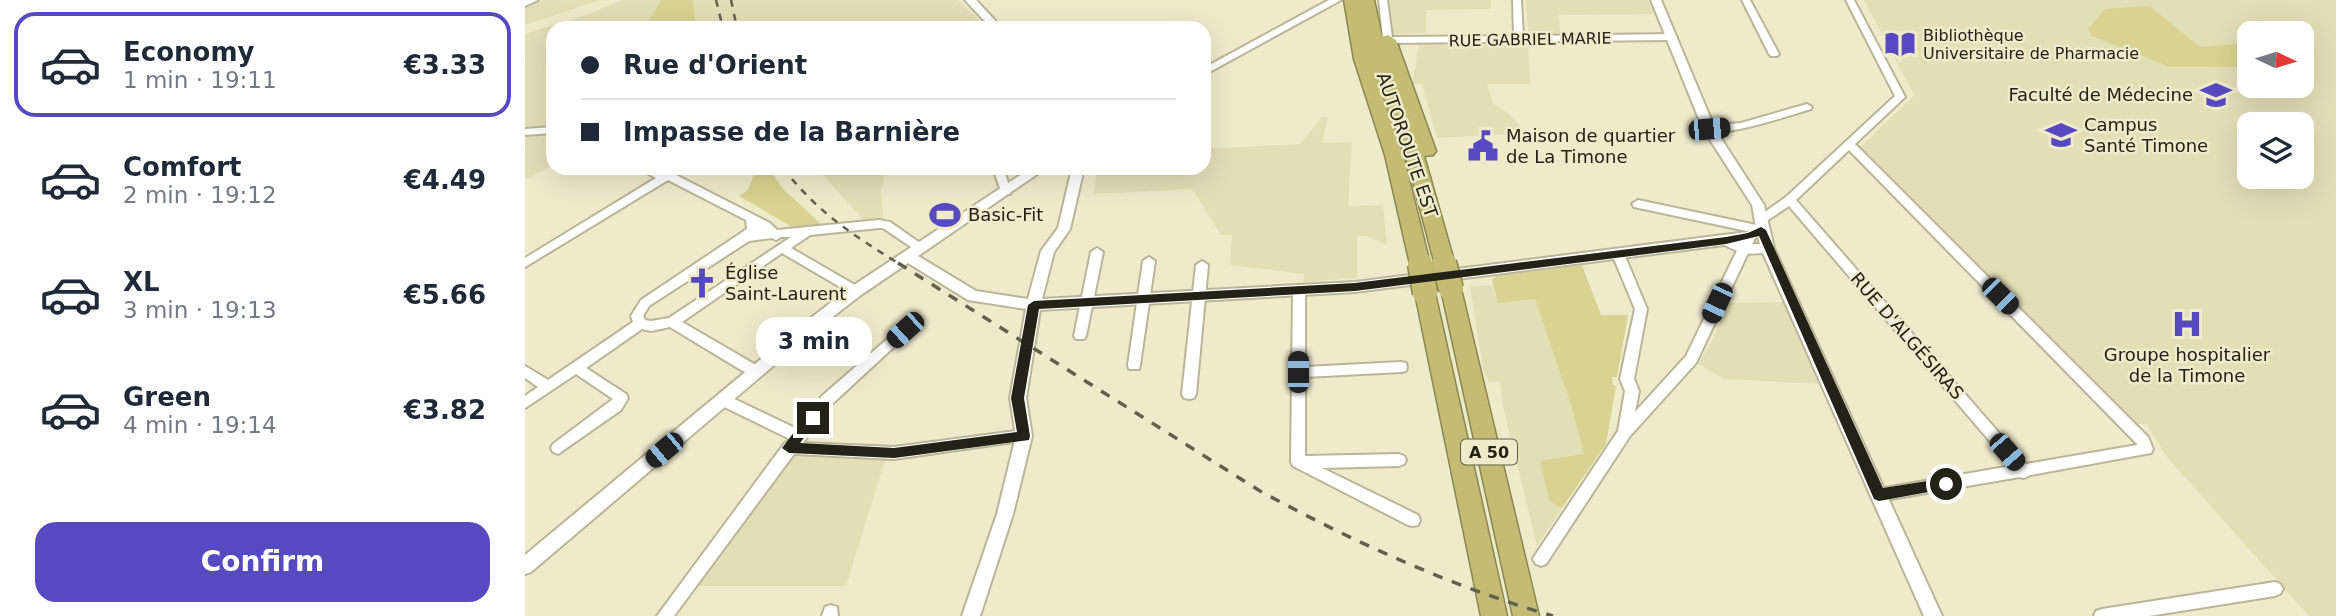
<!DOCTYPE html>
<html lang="en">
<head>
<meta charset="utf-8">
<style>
  body { margin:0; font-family:"DejaVu Sans",sans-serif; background:#f2f2f3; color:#1f2937; height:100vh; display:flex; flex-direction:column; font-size:26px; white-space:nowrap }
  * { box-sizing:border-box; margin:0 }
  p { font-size:23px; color:#747a83 }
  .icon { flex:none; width:38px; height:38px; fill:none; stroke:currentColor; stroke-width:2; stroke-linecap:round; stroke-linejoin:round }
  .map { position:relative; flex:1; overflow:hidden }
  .sheet { display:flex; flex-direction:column; background:#fff; width:525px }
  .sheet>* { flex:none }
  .hud { position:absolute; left:21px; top:21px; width:665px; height:154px; border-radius:21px; box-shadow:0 7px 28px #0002; display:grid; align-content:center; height:154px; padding:0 35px; background:#fff }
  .needle { width:46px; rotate:94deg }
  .fabs { position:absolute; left:1712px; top:21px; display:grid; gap:14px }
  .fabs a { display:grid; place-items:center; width:77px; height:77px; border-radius:14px; background:#fff; box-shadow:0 7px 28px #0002; font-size:35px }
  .end { position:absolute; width:32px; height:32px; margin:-16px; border:9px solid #232216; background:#fff; box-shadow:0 0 0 4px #fff }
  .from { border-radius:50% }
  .bubble { position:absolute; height:49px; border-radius:21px; background:#fff; box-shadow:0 7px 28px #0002; font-size:23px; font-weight:600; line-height:49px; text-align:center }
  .car { position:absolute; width:21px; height:42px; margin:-21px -10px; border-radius:9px; box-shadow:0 0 5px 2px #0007; background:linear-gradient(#222 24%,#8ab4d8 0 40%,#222 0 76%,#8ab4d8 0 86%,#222 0) }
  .hud b { display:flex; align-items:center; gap:24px; height:66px; font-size:26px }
  .hud b+b { border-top:2px solid #e0e1e3 }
  .hud i { width:18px; height:18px; background:#1f2937 }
  ul { padding:12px 0 0; list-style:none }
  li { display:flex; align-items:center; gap:21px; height:105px; margin:0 14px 10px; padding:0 21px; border:4px solid transparent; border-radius:21px }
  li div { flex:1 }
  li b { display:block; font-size:26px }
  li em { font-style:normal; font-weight:600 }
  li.on { border-color:#5749c0 }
  li>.icon { width:63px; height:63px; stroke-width:1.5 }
  .primary-button { display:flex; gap:14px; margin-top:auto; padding:14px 35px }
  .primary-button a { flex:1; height:80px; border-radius:21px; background:#5749c0; color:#fff; font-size:28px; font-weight:600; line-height:80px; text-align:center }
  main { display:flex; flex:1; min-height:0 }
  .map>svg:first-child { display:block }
  .built { fill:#e2deb6; fill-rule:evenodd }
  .green { fill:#d9d290 }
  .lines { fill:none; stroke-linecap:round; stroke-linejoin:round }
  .minor-casing { stroke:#b9b697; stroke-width:4 }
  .tertiary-casing { stroke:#b9b697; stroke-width:4 }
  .motorway-casing { stroke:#8c8652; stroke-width:3 }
  .minor { fill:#fff; fill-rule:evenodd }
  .tertiary { fill:#fff; fill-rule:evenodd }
  .motorway { fill:#c4bc73; fill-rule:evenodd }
  .rail-far1 { stroke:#62604e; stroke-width:2.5; stroke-dasharray:7 7; stroke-linecap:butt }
  .rail { stroke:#62604e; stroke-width:3.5; stroke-dasharray:10 10; stroke-linecap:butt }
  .motorway-bridge-far1-casing { stroke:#8c8652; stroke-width:20; stroke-linecap:butt }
  .motorway-bridge-casing { stroke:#8c8652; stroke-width:27; stroke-linecap:butt }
  .motorway-bridge-far1 { stroke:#c4bc73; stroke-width:18 }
  .motorway-bridge { stroke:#c4bc73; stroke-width:24 }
  .route { fill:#232216 }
  .labels { text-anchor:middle; stroke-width:5; stroke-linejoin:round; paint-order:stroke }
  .far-poi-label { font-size:16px; fill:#232216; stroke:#eeebcb; text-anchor:start }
  .far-street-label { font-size:16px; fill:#232216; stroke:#eeebcb }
  .shield { fill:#eeebcb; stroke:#605e4c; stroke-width:2 }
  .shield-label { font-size:16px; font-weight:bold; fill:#232216 }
  .poi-label { font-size:18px; fill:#232216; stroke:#eeebcb; text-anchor:start }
  .street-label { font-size:18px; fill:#232216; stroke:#eeebcb }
</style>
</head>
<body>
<main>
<section class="sheet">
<ul>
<li class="on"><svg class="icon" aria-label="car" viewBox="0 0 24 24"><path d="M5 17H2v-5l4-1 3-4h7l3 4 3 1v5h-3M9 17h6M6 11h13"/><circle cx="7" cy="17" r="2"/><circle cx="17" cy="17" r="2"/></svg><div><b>Economy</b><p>1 min · 19:11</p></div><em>€3.33</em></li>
<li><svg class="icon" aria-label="car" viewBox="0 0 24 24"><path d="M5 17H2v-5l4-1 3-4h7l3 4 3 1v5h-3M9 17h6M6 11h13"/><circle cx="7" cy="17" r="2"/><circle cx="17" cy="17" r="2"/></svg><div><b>Comfort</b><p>2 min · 19:12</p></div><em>€4.49</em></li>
<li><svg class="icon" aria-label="car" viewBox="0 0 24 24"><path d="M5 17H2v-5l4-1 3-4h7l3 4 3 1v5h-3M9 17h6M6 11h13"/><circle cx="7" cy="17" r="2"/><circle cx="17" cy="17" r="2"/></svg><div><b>XL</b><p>3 min · 19:13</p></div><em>€5.66</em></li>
<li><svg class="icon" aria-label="car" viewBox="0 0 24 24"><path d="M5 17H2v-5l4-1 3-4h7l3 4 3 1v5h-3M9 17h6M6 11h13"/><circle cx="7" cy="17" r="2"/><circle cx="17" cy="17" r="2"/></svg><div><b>Green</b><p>4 min · 19:14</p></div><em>€3.82</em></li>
</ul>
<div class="primary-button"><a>Confirm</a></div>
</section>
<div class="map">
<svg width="1811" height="616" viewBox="0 0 1811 616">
  <rect width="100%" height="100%" fill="#eeebcb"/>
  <g class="built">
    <path d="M19,0H75L0,25V7Z"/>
    <path d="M97,0H136L120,28H28V126L0,129V34L64,14Z"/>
    <path d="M168,0H433L462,28H171Z"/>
    <path d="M864,0H966V9L901,10V33L868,34L864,31Z"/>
    <path d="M1001,0H1123L1129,14L1033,15L1036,34H1007L1003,31Z"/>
    <path d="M1339,0H1811V616H1784L1641,456L1622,424H1611L1336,147L1389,95ZM1724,33H1776V86H1724ZM1724,124H1776V177H1724Z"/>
    <path d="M1003,44L1005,84H962L968,103L986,116L1002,133L912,138L897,84H887L894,45Z"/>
    <path d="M797,117H803L797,143L827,142L823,206L858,205L862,245L842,236H832V278L779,282V274L705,265L707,235H696L667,189L569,194L572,168H679V149L775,144Z"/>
    <path d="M28,134V165L0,180V136Z"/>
    <path d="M292,168H361L356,192L358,220L340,222Z"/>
    <path d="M967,285L973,303L1010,299L1047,408L1059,454L1025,502L1037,508L1012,546L978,406L975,382H964L958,369L945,286Z"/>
    <path d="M1258,302L1294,384L1200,379L1173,364L1187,341L1203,303Z"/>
    <path d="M267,457L360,460L321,586H169L259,462Z"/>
  </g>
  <g class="green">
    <path d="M136,0H168L171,28H120Z"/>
    <path d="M1624,6L1675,47L1724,43V67H1645L1567,36L1563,29L1580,9Z"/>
    <path d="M231,168H244L258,189L298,226L269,228L214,196L223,190Z"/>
    <path d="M1057,265L1076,315H1103L1092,377H1087L1088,385L1091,386L1081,444L1037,508L1025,502L1015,461L1059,454L1047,408L1010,299L973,303L967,280L971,276Z"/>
  </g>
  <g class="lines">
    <g class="minor-casing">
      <g id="minor">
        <path d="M0,0H13L0,6Z"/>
        <path d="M854,0H862L867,37L989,36L988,0H996L998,36L1147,34L1152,37L1147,40L863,43L858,40Z"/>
        <path d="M1217,0H1225L1254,54L1252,56H1246L1244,54Z"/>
        <path d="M1321,0H1329L1380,97L1330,144L1623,437L1628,449L1626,453L1505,475L1499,478L1495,477L1354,501L1349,499L1347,495L1349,491L1354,489L1486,466L1264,206L1240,222L1236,223L1230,219L1261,197L1370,96ZM1324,150L1612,444V445L1501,464L1271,200Z"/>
        <path d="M1282,104L1287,107L1286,109C1265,115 1195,140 1179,129L1184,126L1216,123Z"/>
        <path d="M28,127V133L0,135V129Z"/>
        <path d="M113,168H127L141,172L147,168H160L151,175L245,223L252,230L354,220L365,222L402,248L396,252L392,251L358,228H354L285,235L266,248L335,288L337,291L335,294H327L257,253L157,322L236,368L237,372L236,376H226L145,327L126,331L117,329L61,368L101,394L103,398L96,410L33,454L28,452L26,448L28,444L88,399L51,374L0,408V396L13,387L0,378V366L23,380L108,322L106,316L116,300L222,229L221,220L143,180L0,267V258L131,178ZM256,237H266L144,318L126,321L120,320L118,316L124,306L224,241L247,238L251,240Z"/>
        <path d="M468,168H478L486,191L485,194H477Z"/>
        <path d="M1113,200L1236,226L1242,230L1236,234L1109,207L1107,204Z"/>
        <path d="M1225,232L1231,236L1171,363L1105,436L1021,564L1016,566L1011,564L1008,559L1011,554L1093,431L1100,391L1095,379L1110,309L1087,254L1089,251L1093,250L1099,254L1122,309L1109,379L1114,391L1110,412L1161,356L1219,236Z"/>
        <path d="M572,248L578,252L561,336L559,339H551L549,336L566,252Z"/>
        <path d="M624,257L630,261L615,365L614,369H604L603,365L618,261Z"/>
        <path d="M677,261L683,265L671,394L669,398L664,399L659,398L657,394L671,265Z"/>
        <path d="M774,286L780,290V367L876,362L881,363L882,367L881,371L876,372L780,377V456L874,454L879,456L881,460L879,464L874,466L797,468L893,515L895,520L893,525L888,526L883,525L768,466L766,462L768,290Z"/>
        <path d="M380,325L384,327L386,330L384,333L307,404L278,443L369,447L499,430L504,432L506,436L504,440L369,459L269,454L149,616H132L259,444L265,439L193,404L191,400L193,396L198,395L203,396L272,429L297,396L376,327Z"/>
        <path d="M1750,582L1755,584L1758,589L1755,594L1750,596L1624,616H1569L1571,611L1577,609Z"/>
        <path d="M306,605L312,607L313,616H297L300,607Z"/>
      </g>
    </g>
    <g class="tertiary-casing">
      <g id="tertiary">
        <path d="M440,0H451L477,28H466Z"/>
        <path d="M804,0H816L679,75V68Z"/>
        <path d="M1126,0H1136L1190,129L1239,205L1249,248L1417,616H1399L1238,253L1219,254L1199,245L830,292L515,310L501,398L507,436L488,514L455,616H437L472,514L491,436L485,398L501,309L443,300L383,263L336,295L288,332L6,572L0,574V555L278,324L326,287L506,168H521L393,256L451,291L503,299L516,251L533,228L547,168H559L545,229L529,252L517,299L830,282L1222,232L1231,227L1227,205L1178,129ZM1233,237L1235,244H1221L1216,242Z"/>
      </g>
    </g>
    <g class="motorway-casing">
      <g id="motorway">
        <path d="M819,0H849L857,37L863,35L871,40L911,151L908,155L899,156L929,261L926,266H912L909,261L880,152L851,78L878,155L905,264L902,269L895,271L888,269L885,264L860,155L829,59Z"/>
        <path d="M926,281L933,284L936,289L1014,616H988L916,289L919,284Z"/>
        <path d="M900,285L907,288L910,293L982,616H956L890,293L893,288Z"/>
      </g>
    </g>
    <use href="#minor" class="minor"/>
    <use href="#tertiary" class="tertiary"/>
    <use href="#motorway" class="motorway"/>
    <g class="rail-far1">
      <path d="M191,0L198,28"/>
      <path d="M206,0L212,28"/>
      <path d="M258,168C293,213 328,235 376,265"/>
    </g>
    <path class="rail" d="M373,263L735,491C829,542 925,586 1028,616"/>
    <g class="motorway-bridge-far1-casing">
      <path id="motorway-bridge-far1" d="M919,261L920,265"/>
    </g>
    <g class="motorway-bridge-casing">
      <g id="motorway-bridge">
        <path d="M919,263L926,289"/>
        <path d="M895,264L900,293"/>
      </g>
    </g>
    <use href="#motorway-bridge-far1" class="motorway-bridge-far1"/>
    <use href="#motorway-bridge" class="motorway-bridge"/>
  </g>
  <path class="route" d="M1236,227L1241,230L1358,488L1421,478L1426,480V488L1354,501L1349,499L1234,236L1201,244L830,291L514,309L499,398L505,436L504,440L369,458L264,453L257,448L283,414L288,413L294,418L275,443L369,448L492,432L486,398L503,305L509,301L830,283L1201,237L1223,233Z"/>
  <defs>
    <g id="library-bare" transform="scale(2.415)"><path d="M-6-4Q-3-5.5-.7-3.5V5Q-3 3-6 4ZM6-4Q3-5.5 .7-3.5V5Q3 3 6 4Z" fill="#5749c0" stroke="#eeebcb" stroke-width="2.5" paint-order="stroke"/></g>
    <g id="university-bare" transform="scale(2.415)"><path d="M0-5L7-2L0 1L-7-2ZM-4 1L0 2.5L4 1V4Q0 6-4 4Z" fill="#5749c0" stroke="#eeebcb" stroke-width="2.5" paint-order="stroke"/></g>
    <g id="civic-bare" transform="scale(2.415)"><path d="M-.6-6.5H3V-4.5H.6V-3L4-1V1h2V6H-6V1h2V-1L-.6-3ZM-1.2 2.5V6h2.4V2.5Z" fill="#5749c0" stroke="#eeebcb" stroke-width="2.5" paint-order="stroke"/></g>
    <g id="stadium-bare" transform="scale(2.415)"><path d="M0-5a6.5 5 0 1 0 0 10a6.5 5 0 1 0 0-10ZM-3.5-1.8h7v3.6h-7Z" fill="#5749c0" stroke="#eeebcb" stroke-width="2.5" paint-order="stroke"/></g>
    <g id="church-bare" transform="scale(2.415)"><path d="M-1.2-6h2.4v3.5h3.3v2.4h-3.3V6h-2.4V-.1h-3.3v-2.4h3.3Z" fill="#5749c0" stroke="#eeebcb" stroke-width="2.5" paint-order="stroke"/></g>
    <g id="hospital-bare" transform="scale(2.415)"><path d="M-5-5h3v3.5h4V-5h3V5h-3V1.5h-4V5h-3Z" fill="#5749c0" stroke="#eeebcb" stroke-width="2.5" paint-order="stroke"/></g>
  </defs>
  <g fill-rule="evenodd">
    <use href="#library-bare" x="1375" y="44"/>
    <use href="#university-bare" x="1691" y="95"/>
    <use href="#university-bare" x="1536" y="135"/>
    <use href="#civic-bare" x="958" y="146"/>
    <use href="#stadium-bare" x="420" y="215"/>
    <use href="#church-bare" x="177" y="283"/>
    <use href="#hospital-bare" x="1662" y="324"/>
  </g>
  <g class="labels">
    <g class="far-poi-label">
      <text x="1398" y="41">Bibliothèque<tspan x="1398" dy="18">Universitaire de Pharmacie</tspan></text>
    </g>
    <g class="far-street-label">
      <text transform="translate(1005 39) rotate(-1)" y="6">RUE GABRIEL MARIE</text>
    </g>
    <rect class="shield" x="936" y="439.5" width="56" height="25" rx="5"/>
    <g class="shield-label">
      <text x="964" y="458">A 50</text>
    </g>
    <g class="poi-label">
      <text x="1668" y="101" text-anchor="end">Faculté de Médecine</text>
      <text x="1559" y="131">Campus<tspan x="1559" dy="21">Santé Timone</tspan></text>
      <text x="981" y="142">Maison de quartier<tspan x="981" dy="21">de La Timone</tspan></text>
      <text x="443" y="221">Basic-Fit</text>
      <text x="200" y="279">Église<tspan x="200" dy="21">Saint-Laurent</tspan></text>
      <text x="1662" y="361" text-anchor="middle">Groupe hospitalier<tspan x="1662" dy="21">de la Timone</tspan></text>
    </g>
    <g class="street-label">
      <text transform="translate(882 145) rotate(71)" y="6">AUTOROUTE EST</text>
      <text transform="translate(1382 336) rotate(49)" y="6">RUE D'ALGÉSIRAS</text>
    </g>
  </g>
</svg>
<div class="fabs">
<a><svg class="needle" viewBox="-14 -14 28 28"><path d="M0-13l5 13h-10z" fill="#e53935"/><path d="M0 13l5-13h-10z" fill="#747a83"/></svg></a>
<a><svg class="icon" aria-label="layers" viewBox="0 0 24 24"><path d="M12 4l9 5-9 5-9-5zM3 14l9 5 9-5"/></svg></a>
</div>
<i class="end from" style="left:1421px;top:484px"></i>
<i class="end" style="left:288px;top:418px"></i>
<div class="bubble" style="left:231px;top:317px;width:116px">3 min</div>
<i class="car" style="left:1184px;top:129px;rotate:85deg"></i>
<i class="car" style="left:1475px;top:296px;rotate:135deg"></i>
<i class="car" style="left:1192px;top:303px;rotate:205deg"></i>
<i class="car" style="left:380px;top:330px;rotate:228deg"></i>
<i class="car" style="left:773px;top:372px;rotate:0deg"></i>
<i class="car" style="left:139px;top:450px;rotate:230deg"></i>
<i class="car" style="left:1482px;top:452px;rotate:139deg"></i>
<div class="hud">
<b><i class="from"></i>Rue d'Orient</b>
<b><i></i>Impasse de la Barnière</b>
</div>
</div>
</main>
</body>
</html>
